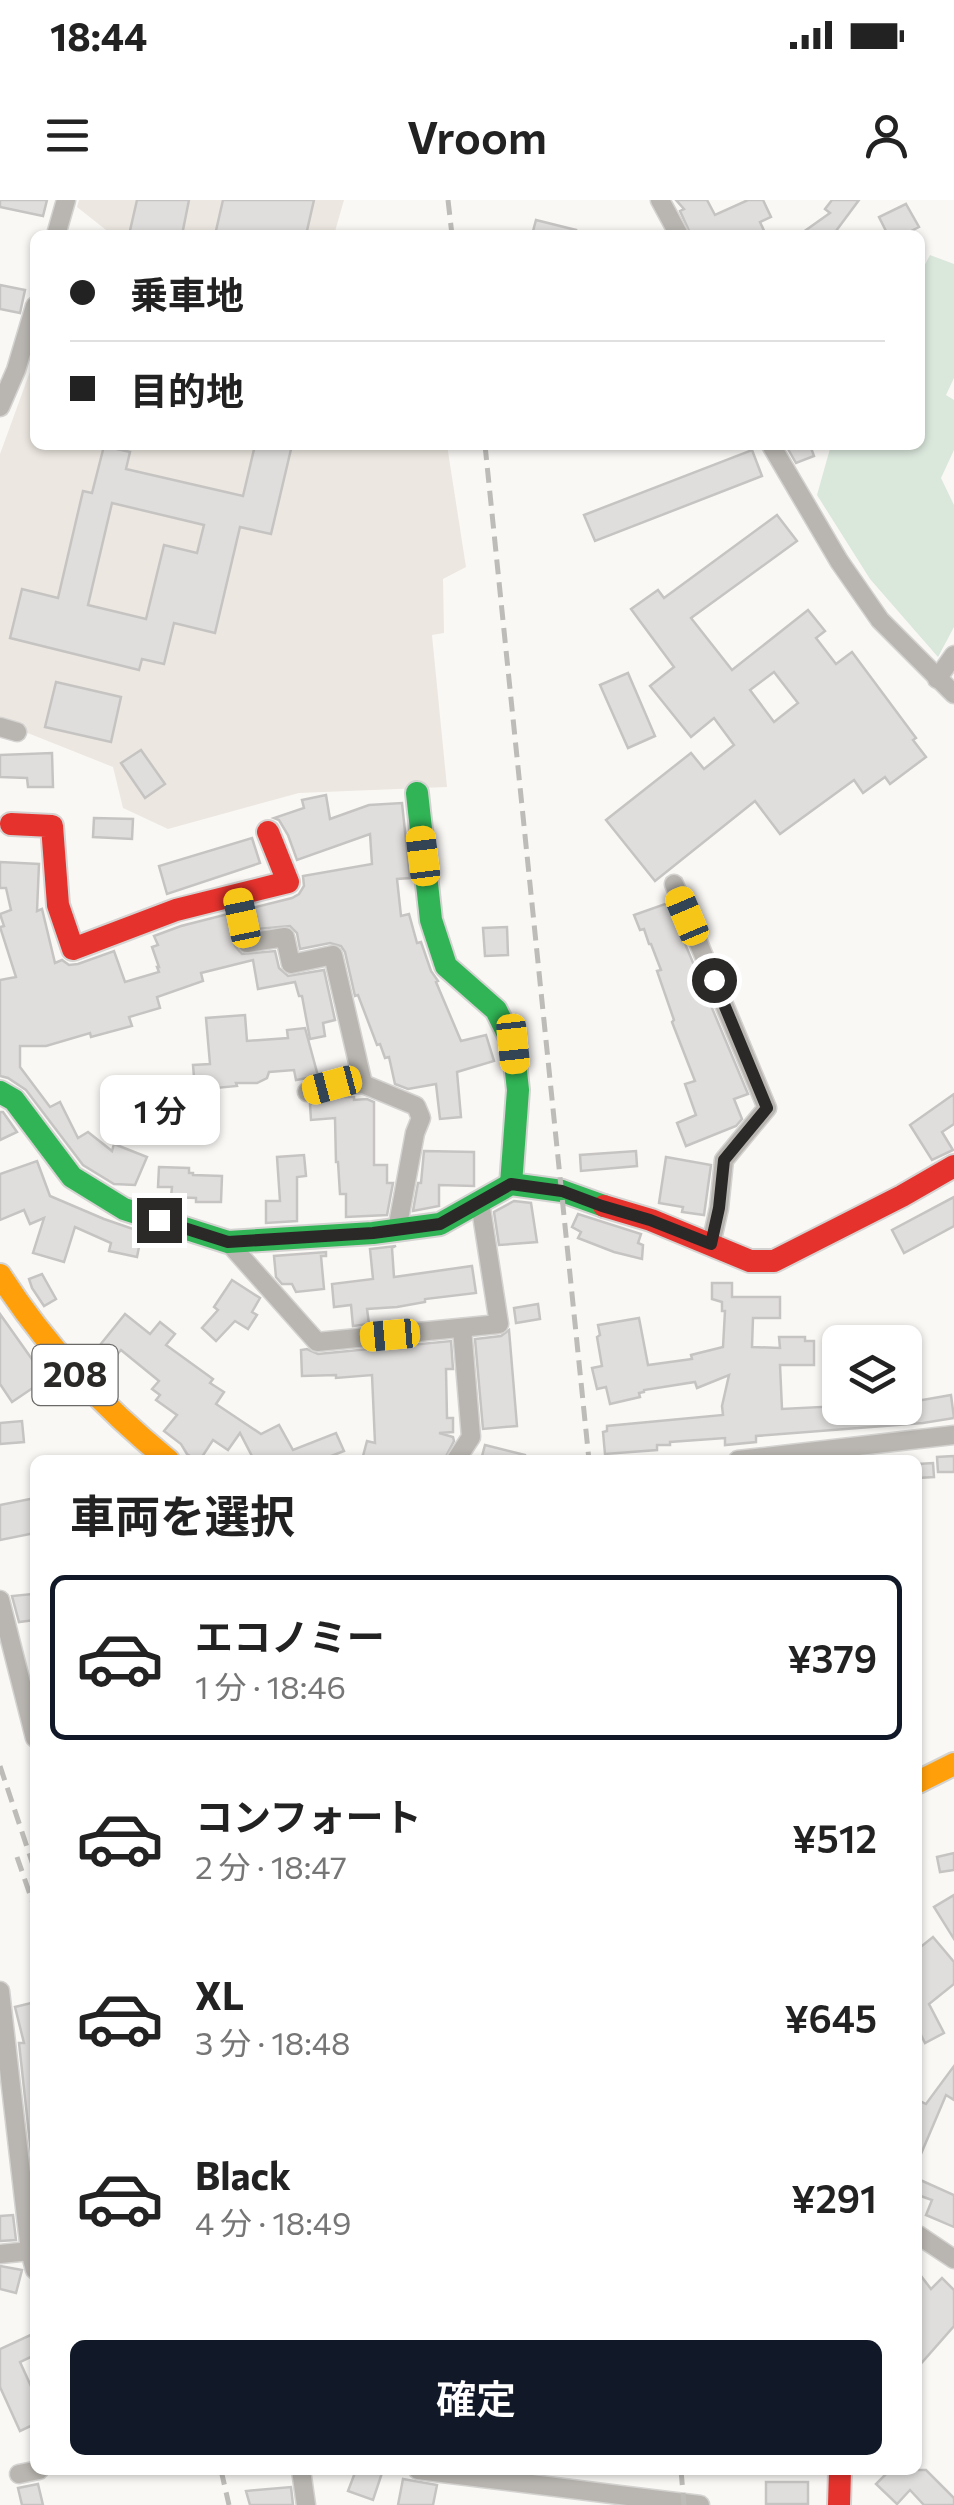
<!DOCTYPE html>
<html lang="ja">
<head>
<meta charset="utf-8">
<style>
  body { margin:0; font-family:Commissioner,"Noto Sans JP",sans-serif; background:#f2f2f2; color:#222; height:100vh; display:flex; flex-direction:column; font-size:38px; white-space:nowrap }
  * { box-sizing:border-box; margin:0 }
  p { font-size:32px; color:#767676 }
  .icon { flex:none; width:55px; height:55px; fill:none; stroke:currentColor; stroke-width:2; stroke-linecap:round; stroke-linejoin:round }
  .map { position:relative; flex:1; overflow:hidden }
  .sheet { position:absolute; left:30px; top:1255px; width:892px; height:1020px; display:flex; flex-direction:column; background:#fff; border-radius:15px; box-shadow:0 2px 8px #0004 }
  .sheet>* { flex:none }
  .guide { position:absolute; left:30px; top:30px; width:895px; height:220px; border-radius:15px; box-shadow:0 2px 8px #0004; display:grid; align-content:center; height:220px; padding:0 40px; background:#fff }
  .fabs { position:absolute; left:822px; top:1125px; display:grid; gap:20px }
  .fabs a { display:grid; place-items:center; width:100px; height:100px; border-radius:15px; background:#fff; box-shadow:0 2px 8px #0004; font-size:50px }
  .end { position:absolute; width:45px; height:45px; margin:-22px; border:12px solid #2a2928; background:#fff; box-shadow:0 0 0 5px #fff }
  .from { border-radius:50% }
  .bubble { position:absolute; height:70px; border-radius:15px; background:#fff; box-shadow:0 2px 8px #0004; font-size:32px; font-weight:600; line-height:70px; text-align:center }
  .car { position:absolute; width:30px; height:60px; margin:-30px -15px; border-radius:12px; box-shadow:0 0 8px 2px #0007; background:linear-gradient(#f5c518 24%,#345 0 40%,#f5c518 0 76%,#345 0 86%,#f5c518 0) }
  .guide b { display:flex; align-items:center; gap:35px; height:95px; font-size:38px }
  .guide b+b { border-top:2px solid #e0e0e0 }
  .guide i { width:25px; height:25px; background:#222 }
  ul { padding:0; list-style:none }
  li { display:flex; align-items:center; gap:30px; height:165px; margin:0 20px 15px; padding:0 20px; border:5px solid transparent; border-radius:15px }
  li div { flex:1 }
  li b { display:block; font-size:38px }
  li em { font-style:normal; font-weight:600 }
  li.current { border-color:#111827 }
  li>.icon { width:90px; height:90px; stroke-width:1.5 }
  h2 { padding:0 40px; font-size:45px; line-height:120px }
  .primary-button { display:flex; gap:20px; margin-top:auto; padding:20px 40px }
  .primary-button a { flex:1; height:115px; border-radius:15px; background:#111827; color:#fff; font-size:40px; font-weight:600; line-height:115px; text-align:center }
  .status { display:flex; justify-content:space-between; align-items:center; height:70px; padding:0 50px; background:#fff; direction:ltr }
  .status svg { height:28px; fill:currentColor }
  header { display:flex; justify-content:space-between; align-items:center; height:130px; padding:0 40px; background:#fff; font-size:45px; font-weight:600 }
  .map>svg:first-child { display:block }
  .built { fill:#ece7e0 }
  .green { fill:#dae7db }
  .building { fill:#e0dedc; stroke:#c6c4c2; stroke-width:2.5; fill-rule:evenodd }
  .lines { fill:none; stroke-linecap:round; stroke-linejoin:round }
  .street-casing { stroke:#d4d3d1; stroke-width:21 }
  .fast-casing { stroke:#d4d3d1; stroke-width:26 }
  .slow-casing { stroke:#d4d3d1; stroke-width:26 }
  .jam-casing { stroke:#d4d3d1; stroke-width:26 }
  .street { stroke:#b9b6b1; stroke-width:18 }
  .fast { stroke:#30b455; stroke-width:22 }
  .slow { stroke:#ff9f0a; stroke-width:22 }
  .jam { stroke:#e5322d; stroke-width:22 }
  .rail { stroke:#bebcb8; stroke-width:5; stroke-dasharray:15 8; stroke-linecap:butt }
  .route { stroke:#2a2928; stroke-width:12 }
  .labels { text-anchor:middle; stroke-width:9; stroke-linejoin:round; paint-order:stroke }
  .shield { fill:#fff; stroke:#6a6968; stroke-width:2.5 }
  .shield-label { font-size:35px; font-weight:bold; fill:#2a2928 }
</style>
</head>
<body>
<div class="status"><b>18:44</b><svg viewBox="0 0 49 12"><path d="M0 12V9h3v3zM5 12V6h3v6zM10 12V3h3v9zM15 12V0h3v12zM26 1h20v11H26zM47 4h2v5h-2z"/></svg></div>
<header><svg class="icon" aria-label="menu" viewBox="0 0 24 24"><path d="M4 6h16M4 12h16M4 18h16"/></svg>Vroom<svg class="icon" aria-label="person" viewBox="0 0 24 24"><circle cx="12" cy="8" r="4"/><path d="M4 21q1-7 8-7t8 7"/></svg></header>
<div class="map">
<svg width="954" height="2305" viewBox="0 0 954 2305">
  <rect width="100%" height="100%" fill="#faf8f5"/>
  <g class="built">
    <path d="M79,0H344L334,35H105L106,30L77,7Z"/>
    <path d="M35,158V245H447L466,367L443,379L444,433L432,435L447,587L299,593L168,629L123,608L113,567L0,522V254Z"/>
  </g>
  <path class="green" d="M930,55L954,64V178L946,195L954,200V250L941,278L954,305V427L938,457L870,379L817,295L831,245H920V74Z"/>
  <g class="building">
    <path d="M0,0H47L43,16L0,7Z"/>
    <path d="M137,0H189L182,35H129Z"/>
    <path d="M223,0H314L306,35H215Z"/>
    <path d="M676,0H707L715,15L748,0H763L771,17L760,22L766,35H691L680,11L684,9Z"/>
    <path d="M832,0H859L833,35H799L830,13L825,9Z"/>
    <path d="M906,4L919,27L903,35H888L879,17Z"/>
    <path d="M536,20L576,30L575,35H532Z"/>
    <path d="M0,85L25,90L20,113L0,109Z"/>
    <path d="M255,245H292L271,334L240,327L215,433L174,423L164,464L142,459L139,470L10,438L22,389L58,398L83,291L92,293L104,246L130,252L126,269L243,296ZM112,303L204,325L197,353L164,345L146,419L88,405Z"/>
    <path d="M799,245H810L814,256L796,263L788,249Z"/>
    <path d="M752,250L762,276L595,341L584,315Z"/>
    <path d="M777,315L797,341L691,418L732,470L808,410L825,431L816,438L836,464L852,452L916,538L913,540L926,557L890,584L885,577L863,593L854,580L780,634L755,601L655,681L606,620L691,553L704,569L734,545L714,518L691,537L650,486L674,467L631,409L658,390L664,398ZM774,472L798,503L774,522L750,490Z"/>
    <path d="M628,473L655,536L628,548L600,485Z"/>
    <path d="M56,482L121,497L111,542L45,527Z"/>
    <path d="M141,550L165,584L145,598L121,563Z"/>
    <path d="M52,553L53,587H28L27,578L0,577V555Z"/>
    <path d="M326,595L330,619L369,605L402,603L410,678L397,679L401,716L409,714L417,743L421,742L431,771L438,781L436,782L461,841L486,835L494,861L457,872L461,917L440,919L436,884L408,889L395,884L389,857L385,858L380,844L377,845L358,795L355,796L345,752L341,746L330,743L300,749L297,733L290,726L257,729L252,708L292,698L299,694L304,686L303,676L372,664L370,634L297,660L288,635L279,620L274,618L304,608L302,600Z"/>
    <path d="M94,618L133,619L132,639L93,637Z"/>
    <path d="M252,638L260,663L167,694L159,666Z"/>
    <path d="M0,662L39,664L37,711L42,709L55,763L62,760L69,765L78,764L114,751L125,782L159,772L157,767H159L152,747L158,745L154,736L181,726L228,714L235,746L242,754L275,751L279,768L288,776L324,770L335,820L323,823L325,836L310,839L302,796H299L295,782L258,789L253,760L201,773L203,781L157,797L160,808L129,817L132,826L91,837L90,833L46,846H20V867L50,907L60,902L78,938L88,932L112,951L114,944L147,957L135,985L114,984L83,965L26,890L8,878L0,876V780L16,777L0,727L4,726L0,714L11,710L6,688H0Z"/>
    <path d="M668,703L748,894L734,899L742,919L736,926L686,946L677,923L696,915L685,884L695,881L672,822L674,820L657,771L661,770L651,744H649L644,729L640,730L634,715Z"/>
    <path d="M507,727L508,755L485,756L483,728Z"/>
    <path d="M245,815L247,841L288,838L287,830L305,828L318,876L296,880L294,870L269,872L267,878L257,883H236L237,886L195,890L193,865L210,864L206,818Z"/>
    <path d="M954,894V924L942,932L953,950L932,960L910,925Z"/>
    <path d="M334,897H354V900L367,899L374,902V965H387V983H393L387,1015L346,1017V994H340L338,962H336L335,918L311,920L310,904Z"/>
    <path d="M0,912H3L17,932L0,940Z"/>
    <path d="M424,951L474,952V986L439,985V1006L413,1011L418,983H421Z"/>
    <path d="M636,951L637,966L581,971L580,955Z"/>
    <path d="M304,955L306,976L297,977V1021L266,1023V1001H280L277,957Z"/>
    <path d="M666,957L711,965L704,1015L682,1012L683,1007L659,1003Z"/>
    <path d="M37,961L50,996L104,1019L142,1032L137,1057L109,1051L111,1043L75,1027L64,1062L33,1053L44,1018L30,1024L24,1010L0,1020V974Z"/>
    <path d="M159,967L189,968V973H193V975L222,976L221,1002H196V998L171,997L172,987H158Z"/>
    <path d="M954,997V1026L904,1053L892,1030Z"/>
    <path d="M514,1001L531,1003L537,1042L499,1045L494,1012Z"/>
    <path d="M578,1014L641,1034L638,1043L643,1045L642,1059L614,1052L578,1038L581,1032L572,1027Z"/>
    <path d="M396,1046L392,1048L394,1077L472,1066L476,1093L425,1099V1102L397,1107L367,1109L369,1124L353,1126L351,1105L334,1107L332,1084L373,1079L370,1049Z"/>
    <path d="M326,1052V1056H321L324,1089L296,1092L292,1084H282L276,1077L274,1056Z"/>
    <path d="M42,1074L56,1099L44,1106L32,1088L29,1079Z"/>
    <path d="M232,1080L260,1098L252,1112L257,1115L248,1129L235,1121L216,1141L202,1128L218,1110L214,1107Z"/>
    <path d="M712,1083H732V1097H780V1118H753L752,1147L780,1148L779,1137H805V1141H814V1165H780L782,1209L840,1206V1208H905V1203L951,1195L954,1218L923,1223L756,1236V1242L725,1245V1238L670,1242V1245H657V1250L605,1254L603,1232L607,1231V1226L723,1215L722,1206L729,1175L697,1188L695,1182L644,1190V1192L639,1193L640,1197L610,1204L606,1187L597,1189L592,1168L602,1166L597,1137L600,1135L598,1125L639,1118L648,1165L692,1159L691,1155L723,1147L725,1111H722V1102L712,1099Z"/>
    <path d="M538,1104L540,1119L516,1123L514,1108Z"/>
    <path d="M0,1114L46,1179L12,1202L0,1184Z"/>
    <path d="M125,1114L150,1134L160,1122L175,1134L166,1145L213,1179L210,1183L224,1192L216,1204L261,1234L279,1225L293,1250L336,1233L344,1251L321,1260H254L240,1233L228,1250L213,1240L200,1260H196L187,1254L181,1244L164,1231L177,1215L156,1200L160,1195L152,1189L159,1181L121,1150L111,1161L96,1150Z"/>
    <path d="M509,1130L517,1226L483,1229L475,1139L501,1136Z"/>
    <path d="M451,1141L453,1169H446L447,1218H453V1232L439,1233L453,1237L454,1241L444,1260H362L367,1241L375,1243L372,1175L336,1178V1175L302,1176L301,1150L307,1149L318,1154Z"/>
    <path d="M22,1221L24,1242L0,1244V1223Z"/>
    <path d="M485,1245L525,1255V1260H481Z"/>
    <path d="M954,1256V1272H938L937,1257Z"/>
    <path d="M933,1263L934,1277L918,1278V1264Z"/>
    <path d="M35,1298V1333L0,1340V1305Z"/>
    <path d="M32,1394L33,1400H35V1420L19,1422L12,1396Z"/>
    <path d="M954,1653V1670L940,1672L937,1657Z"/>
    <path d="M954,1695V1739L934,1707Z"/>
    <path d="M933,1737L954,1762V1784L929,1804L944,1833L925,1843L918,1829V1749Z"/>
    <path d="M35,1802V1966L32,1962L19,1843H24L15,1807Z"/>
    <path d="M954,1866V1900L946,1895L918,1961V1900L926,1904Z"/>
    <path d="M918,1979L954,1995V2027L926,2015L932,2000L918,1995Z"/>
    <path d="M13,2015L16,2040L0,2041V2016Z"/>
    <path d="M0,2066L22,2070L16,2093L0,2089Z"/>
    <path d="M918,2072L931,2089L942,2078L954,2090V2126L918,2167Z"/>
    <path d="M35,2133V2155L20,2162L35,2195V2224L20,2231L0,2187V2149Z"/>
    <path d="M356,2270H383L373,2300L348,2291Z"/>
    <path d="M890,2270H926L954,2298V2305H924L910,2290L897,2304L876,2284Z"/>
    <path d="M403,2279L437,2285L433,2305H398Z"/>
    <rect x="766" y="2282" width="42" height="22"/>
    <path d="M38,2284L43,2305H22L18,2288Z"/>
    <path d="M291,2287L293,2305H250L246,2291Z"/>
  </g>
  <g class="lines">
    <g class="street-casing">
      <g id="street">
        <path d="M660,0L679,35"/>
        <path d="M56,35L66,0"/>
        <path d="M0,207L16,170L35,106"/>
        <path d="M771,245L839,361L880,420L954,494"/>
        <path d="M937,479L954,455"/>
        <path d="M0,527L17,532"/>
        <path d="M674,684L767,908L724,960L719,1008L711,1044"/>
        <path d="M237,695L247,743L285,737L291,764L333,755L363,884"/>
        <path d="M307,892L332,885L363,884L416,906L421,918L415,933L397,1030"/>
        <path d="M228,1042L317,1142L499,1124L480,1002"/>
        <path d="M456,1260L471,1237L462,1128"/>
        <path d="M738,1260L954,1235"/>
        <path d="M0,1400L35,1538"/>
        <path d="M0,1791L30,2051L35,2070"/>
        <path d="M918,2035L954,2059"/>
        <path d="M0,2054L30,2051"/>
        <path d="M301,2270L306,2305"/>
        <path d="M418,2270L700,2305"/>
        <path d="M19,2274L39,2270"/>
      </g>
    </g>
    <g class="fast-casing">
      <g id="fast">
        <path d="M417,593L431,720L446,766L496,810L513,844L518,890L511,984"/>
        <path d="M0,892L14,900L72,977L124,1009L228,1042L373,1033L440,1024L511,984L562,991L604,1006"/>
      </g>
    </g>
    <g class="slow-casing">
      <g id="slow">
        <path d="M0,1075C46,1147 102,1206 168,1260"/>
        <path d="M918,1582L954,1564"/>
      </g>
    </g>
    <g class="jam-casing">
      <g id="jam">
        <path d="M11,624L52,626L58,705L73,749L176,710L288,682L268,632"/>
        <path d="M604,1006L651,1020L750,1061H774L902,996L954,966"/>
        <path d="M839,2305L840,2270"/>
      </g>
    </g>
    <use href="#street" class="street"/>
    <use href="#fast" class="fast"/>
    <use href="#slow" class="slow"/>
    <use href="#jam" class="jam"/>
    <g class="rail">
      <path d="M448,0L452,35"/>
      <path d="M485,245L589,1260"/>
      <path d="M0,1566L35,1671"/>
      <path d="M17,1657L35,1709"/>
      <path d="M221,2270L229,2305"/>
      <path d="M681,2270L684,2305"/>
    </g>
  </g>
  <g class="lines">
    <path class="route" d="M159,1020L228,1042L373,1033L440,1024L511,984L562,991L602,1006L650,1020L711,1044L719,1008L724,960L767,908L714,780"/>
  </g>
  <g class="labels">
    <rect class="shield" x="32.5" y="1145" width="85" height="60" rx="8"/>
    <g class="shield-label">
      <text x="75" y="1187">208</text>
    </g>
  </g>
</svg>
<div class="fabs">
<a><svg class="icon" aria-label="layers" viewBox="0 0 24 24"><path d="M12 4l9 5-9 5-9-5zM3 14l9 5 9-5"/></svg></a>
</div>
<i class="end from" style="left:714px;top:780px"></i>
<i class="end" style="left:159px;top:1020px"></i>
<div class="bubble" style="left:100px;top:875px;width:120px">1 分</div>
<i class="car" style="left:423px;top:656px;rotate:353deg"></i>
<i class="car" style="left:687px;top:716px;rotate:337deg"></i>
<i class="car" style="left:242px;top:718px;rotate:348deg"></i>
<i class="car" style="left:513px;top:844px;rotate:174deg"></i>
<i class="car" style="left:332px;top:885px;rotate:255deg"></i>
<i class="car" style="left:390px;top:1135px;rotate:265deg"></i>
<div class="guide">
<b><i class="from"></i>乗車地</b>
<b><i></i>目的地</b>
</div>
<section class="sheet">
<h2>車両を選択</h2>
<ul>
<li class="current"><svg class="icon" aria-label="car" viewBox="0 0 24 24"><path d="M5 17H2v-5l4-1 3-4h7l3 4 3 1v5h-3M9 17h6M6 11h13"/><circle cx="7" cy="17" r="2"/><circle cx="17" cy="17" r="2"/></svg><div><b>エコノミー</b><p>1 分 · 18:46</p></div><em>¥379</em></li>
<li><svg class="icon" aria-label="car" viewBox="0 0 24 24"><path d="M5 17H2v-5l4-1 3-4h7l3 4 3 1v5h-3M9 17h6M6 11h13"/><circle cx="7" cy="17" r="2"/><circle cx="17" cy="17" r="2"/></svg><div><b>コンフォート</b><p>2 分 · 18:47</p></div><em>¥512</em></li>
<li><svg class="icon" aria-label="car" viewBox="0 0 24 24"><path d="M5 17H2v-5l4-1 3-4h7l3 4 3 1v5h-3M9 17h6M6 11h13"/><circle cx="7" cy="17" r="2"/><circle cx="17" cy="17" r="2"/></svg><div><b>XL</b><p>3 分 · 18:48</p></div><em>¥645</em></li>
<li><svg class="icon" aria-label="car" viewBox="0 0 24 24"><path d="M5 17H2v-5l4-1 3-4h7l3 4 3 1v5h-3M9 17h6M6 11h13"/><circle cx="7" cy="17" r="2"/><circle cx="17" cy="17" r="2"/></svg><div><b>Black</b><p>4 分 · 18:49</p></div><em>¥291</em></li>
</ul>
<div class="primary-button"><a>確定</a></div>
</section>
</div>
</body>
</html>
